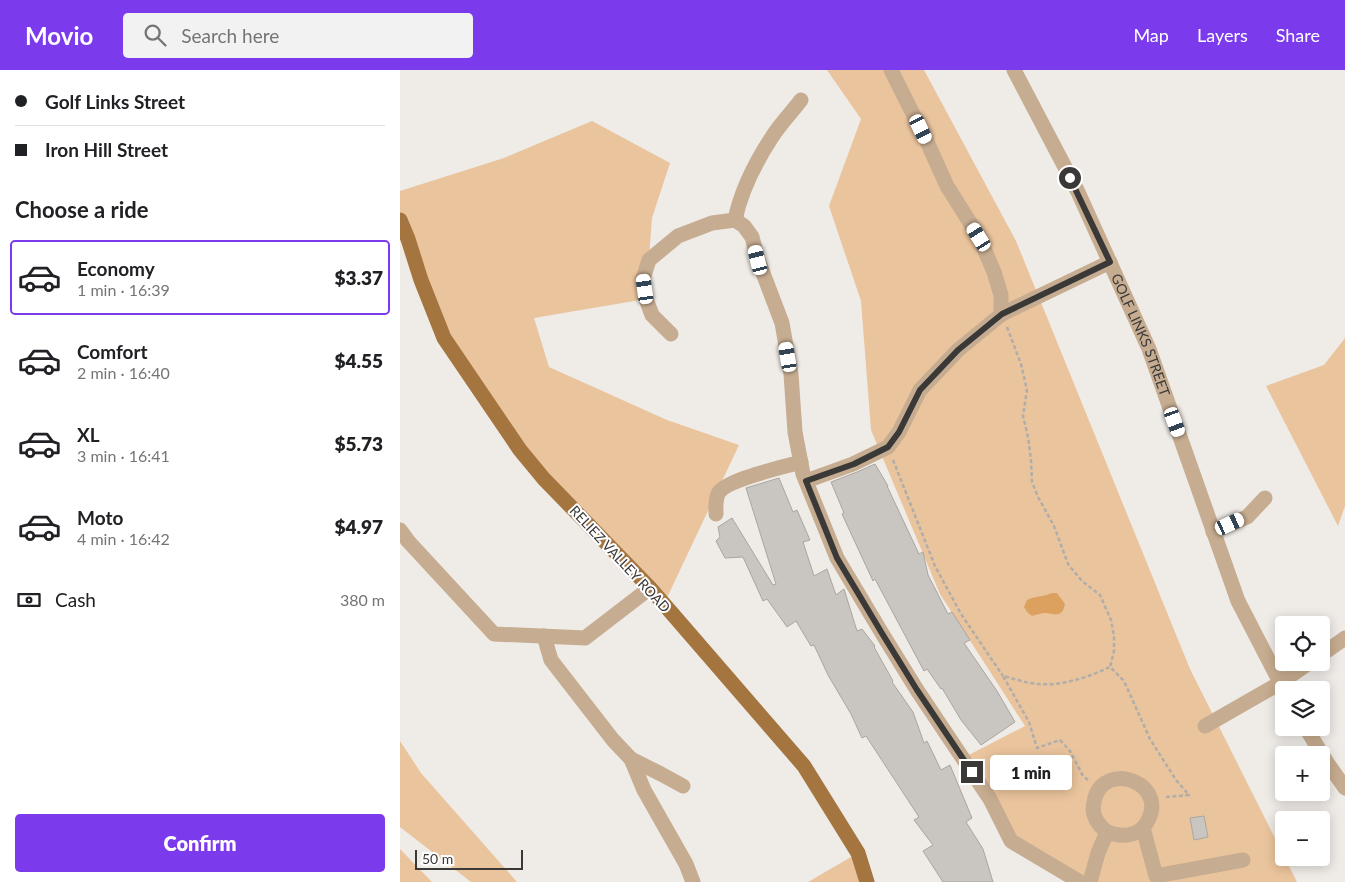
<!DOCTYPE html>
<html lang="en">
<head>
<meta charset="utf-8">
<style>
  body { margin:0; font-family:Lato,sans-serif; background:#f2f2f2; color:#202124; height:100vh; display:flex; flex-direction:column; font-size:19px; white-space:nowrap }
  * { box-sizing:border-box; margin:0 }
  p { font-size:16px; color:#757577 }
  .icon { flex:none; width:28px; height:28px; fill:none; stroke:currentColor; stroke-width:2; stroke-linecap:round; stroke-linejoin:round }
  .map { position:relative; flex:1; overflow:hidden }
  .details { display:flex; flex-direction:column; background:#fff; width:400px }
  .details>* { flex:none }
  .banner { display:grid; align-content:center; height:110px; padding:0 15px; background:#fff }
  .buttons { position:absolute; left:875px; top:546px; display:grid; gap:10px }
  .buttons a { display:grid; place-items:center; width:55px; height:55px; border-radius:5px; background:#fff; box-shadow:0 2px 12px #0003; font-size:25px }
  .scale { position:absolute; left:15px; bottom:12px; width:108px; box-sizing:border-box; padding-left:5px; border:2px solid #3b3938; border-top:0; font-size:14px; line-height:18px; white-space:nowrap; color:#3b3938; -webkit-text-stroke:4px #fff; paint-order:stroke }
  .end { position:absolute; width:22px; height:22px; margin:-11px; border:6px solid #3b3938; background:#fff; box-shadow:0 0 0 2px #fff }
  .from { border-radius:50% }
  .bubble { position:absolute; height:35px; border-radius:5px; background:#fff; box-shadow:0 2px 12px #0003; font-size:16px; font-weight:800; line-height:35px; text-align:center }
  .car { position:absolute; width:15px; height:30px; margin:-15px -8px; border-radius:6px; box-shadow:0 0 4px 1px #0007; background:linear-gradient(#fff 24%,#345 0 40%,#fff 0 76%,#345 0 86%,#fff 0) }
  .banner b { display:flex; align-items:center; gap:18px; height:48px; font-size:19px }
  .banner b+b { border-top:1px solid #e0e0e0 }
  .banner i { width:12px; height:12px; background:#202124 }
  ul { padding:0; list-style:none }
  li { display:flex; align-items:center; gap:15px; height:75px; margin:0 10px 8px; padding:0 5px; border:2px solid transparent; border-radius:5px }
  li div { flex:1 }
  li b { display:block; font-size:19px }
  li em { font-style:normal; font-weight:800 }
  li.selected { border-color:#7c3aed }
  li>.icon { width:45px; height:45px; stroke-width:1.5 }
  h2 { padding:0 15px; font-size:22px; line-height:60px }
  .pay { display:flex; align-items:center; gap:12px; height:55px; padding:0 15px; font-size:19px }
  .pay p { margin-inline-start:auto }
  .action { display:flex; gap:10px; margin-top:auto; padding:10px 15px }
  .action a { flex:1; height:58px; border-radius:5px; background:#7c3aed; color:#fff; font-size:20px; font-weight:800; line-height:58px; text-align:center }
  header { display:flex; align-items:center; gap:30px; box-sizing:border-box; height:70px; padding:0 25px; background:#7c3aed; color:#fff }
  header strong { font-size:24px }
  nav { display:flex; gap:28px; margin-inline-start:auto; font-size:18px }
  .search { width:350px; height:45px; background:#f2f2f2; display:flex; align-items:center; gap:12px; box-sizing:border-box; padding:0 18px; border-radius:5px; color:#757577; font-size:19px }
  main { display:flex; flex:1; min-height:0 }
  .map>svg:first-child { display:block }
  .green { fill:#eac49d }
  .water { fill:#dca15f }
  .building { fill:#c9c5c1; stroke:#a9a6a2 }
  .lines { fill:none; stroke-linecap:round; stroke-linejoin:round }
  .path { stroke:#b0adaa; stroke-width:2.5; stroke-dasharray:4 2.5; stroke-linecap:butt }
  .minor { stroke:#c6ac90; stroke-width:15 }
  .major { stroke:#a4753f; stroke-width:15 }
  .route { stroke:#3b3938; stroke-width:6 }
  .labels { text-anchor:middle; stroke-width:4; stroke-linejoin:round; paint-order:stroke }
  .street-label { font-size:14px; fill:#3b3938; stroke:#fff }
</style>
</head>
<body>
<header>
<strong>Movio</strong>
<div class="search"><svg class="icon" aria-label="search" viewBox="0 0 24 24"><circle cx="10" cy="10" r="6"/><path d="M15 15l6 6"/></svg>Search here</div>
<nav><a>Map</a><a>Layers</a><a>Share</a></nav>
</header>
<main>
<section class="details">
<div class="banner">
<b><i class="from"></i>Golf Links Street</b>
<b><i></i>Iron Hill Street</b>
</div>
<h2>Choose a ride</h2>
<ul>
<li class="selected"><svg class="icon" aria-label="car" viewBox="0 0 24 24"><path d="M5 17H2v-5l4-1 3-4h7l3 4 3 1v5h-3M9 17h6M6 11h13"/><circle cx="7" cy="17" r="2"/><circle cx="17" cy="17" r="2"/></svg><div><b>Economy</b><p>1 min · 16:39</p></div><em>$3.37</em></li>
<li><svg class="icon" aria-label="car" viewBox="0 0 24 24"><path d="M5 17H2v-5l4-1 3-4h7l3 4 3 1v5h-3M9 17h6M6 11h13"/><circle cx="7" cy="17" r="2"/><circle cx="17" cy="17" r="2"/></svg><div><b>Comfort</b><p>2 min · 16:40</p></div><em>$4.55</em></li>
<li><svg class="icon" aria-label="car" viewBox="0 0 24 24"><path d="M5 17H2v-5l4-1 3-4h7l3 4 3 1v5h-3M9 17h6M6 11h13"/><circle cx="7" cy="17" r="2"/><circle cx="17" cy="17" r="2"/></svg><div><b>XL</b><p>3 min · 16:41</p></div><em>$5.73</em></li>
<li><svg class="icon" aria-label="car" viewBox="0 0 24 24"><path d="M5 17H2v-5l4-1 3-4h7l3 4 3 1v5h-3M9 17h6M6 11h13"/><circle cx="7" cy="17" r="2"/><circle cx="17" cy="17" r="2"/></svg><div><b>Moto</b><p>4 min · 16:42</p></div><em>$4.97</em></li>
</ul>
<div class="pay"><svg class="icon" aria-label="cash" viewBox="0 0 24 24"><path d="M3 7h18v10H3z"/><circle cx="12" cy="12" r="2"/></svg>Cash<p>380 m</p></div>
<div class="action"><a>Confirm</a></div>
</section>
<div class="map">
<svg width="945" height="812" viewBox="0 0 945 812">
  <rect width="100%" height="100%" fill="#efebe7"/>
  <g class="green">
    <path d="M427,0H524L616,171L790,599L897,812H684L611,771L563,688L625,656L540,524L471,360L461,231L429,136L461,49Z"/>
    <path d="M192,51L270,93L252,148L246,229L134,248L149,297L267,350L339,375L264,534L144,409L44,268L0,150V121L104,88Z"/>
    <path d="M945,268V436L938,456L866,316L924,295Z"/>
    <path d="M0,671L21,703L117,812H71L0,757Z"/>
    <path d="M0,779L32,812H0Z"/>
    <path d="M458,783L468,812H408Z"/>
  </g>
  <path class="water" d="M652,523H657L665,534C662,548 656,544 645,543C641,543 636,545 632,546L627,542L624,537L627,530C635,526 643,527 652,523Z"/>
  <g class="building">
    <path d="M475,394L488,416H487L519,484L523,482L528,505L548,544L552,542L570,570L564,573L597,621L615,652L581,675L561,650L542,618L541,619L527,599L524,601L475,509L473,511L442,444L444,443L431,412L457,402Z"/>
    <path d="M379,408L393,442L397,440L410,470L403,472L414,506L427,499L436,525L444,519L457,561L462,559L475,576L474,577L493,611L492,612L513,642L524,673L527,671L541,700L550,695L572,748L566,752L583,779L593,812H543L523,781L533,775L514,750L519,747L466,666L462,668L451,644L428,605L414,575L411,576L396,551L387,557L367,529L363,531L343,487L325,488L316,471L320,467L318,457L332,448L373,515L376,514L346,418Z"/>
    <path d="M804,746L808,767L794,770L790,748Z"/>
  </g>
  <g class="lines">
    <g class="path">
      <path d="M607,257L621,294L627,320L623,346L628,367L631,390L632,412L638,427L654,456L668,494L682,511L700,525L711,550L714,566V581L710,597"/>
      <path d="M493,390L535,496L561,544L603,606"/>
      <path d="M688,710L683,706L670,681L660,670L637,678L629,652L603,606C615,609 626,613 638,614C663,616 688,607 710,597L724,611L750,669L776,710L789,725L766,727"/>
    </g>
    <g class="minor">
      <path d="M491,0L528,74L547,116L579,167L594,202L601,225V245"/>
      <path id="s1" d="M614,0L678,122L749,279L838,531L884,620"/>
      <path d="M335,150C341,120 355,93 372,67C380,54 392,42 401,30"/>
      <path d="M271,264L252,245L246,229L243,209L249,190L278,166L312,153L335,150L344,156L352,167L358,190L382,253L391,304L395,362L403,404L437,488L483,565L517,620L590,729L611,771L680,812"/>
      <path d="M406,411L453,394L488,377L499,362L520,320L558,280L602,244L710,192"/>
      <path d="M316,444C316,438 315,431 318,424C324,410 384,397 401,392"/>
      <path d="M0,460L8,471L94,564L185,568L250,518"/>
      <path d="M813,462L847,447L865,428"/>
      <path d="M144,566L151,590L213,670L231,689L244,720L286,794L293,812"/>
      <path d="M921,585L945,568"/>
      <path d="M805,656L880,613L910,592"/>
      <path d="M906,658L926,691L945,718"/>
      <path d="M231,689L261,704L283,716"/>
      <path d="M707,762C720,767 732,767 743,758"/>
      <path d="M690,812L698,783L707,762C697,754 691,744 694,732C702,686 777,715 743,758L756,806L843,790"/>
    </g>
    <path class="major" d="M0,150L8,169L21,210L44,268L120,380L144,409L250,518L404,696L458,783L467,812"/>
  </g>
  <g class="lines">
    <path class="route" d="M572,702L517,620L483,565L437,488L406,411L454,394L488,377L499,362L520,320L558,280L602,244L710,192L670,108"/>
  </g>
  <g class="labels">
    <g class="street-label">
      <text dy="5" stroke="none"><textPath href="#s1" startOffset="294">GOLF LINKS STREET</textPath></text>
      <text transform="translate(220 489) rotate(47)" y="5">RELIEZ VALLEY ROAD</text>
    </g>
  </g>
</svg>
<div class="buttons">
<a><svg class="icon" aria-label="locate" viewBox="0 0 24 24"><circle cx="12" cy="12" r="6"/><path d="M12 2v4M12 18v4M2 12h4M18 12h4"/></svg></a>
<a><svg class="icon" aria-label="layers" viewBox="0 0 24 24"><path d="M12 4l9 5-9 5-9-5zM3 14l9 5 9-5"/></svg></a>
<a>+</a>
<a>−</a>
</div>
<div class="scale">50 m</div>
<i class="end from" style="left:670px;top:108px"></i>
<i class="end" style="left:572px;top:702px"></i>
<div class="bubble" style="left:590px;top:685px;width:82px">1 min</div>
<i class="car" style="left:521px;top:59px;rotate:154deg"></i>
<i class="car" style="left:579px;top:167px;rotate:328deg"></i>
<i class="car" style="left:358px;top:190px;rotate:346deg"></i>
<i class="car" style="left:245px;top:219px;rotate:352deg"></i>
<i class="car" style="left:388px;top:287px;rotate:350deg"></i>
<i class="car" style="left:775px;top:352px;rotate:160deg"></i>
<i class="car" style="left:830px;top:454px;rotate:65deg"></i>
</div>
</main>
</body>
</html>
